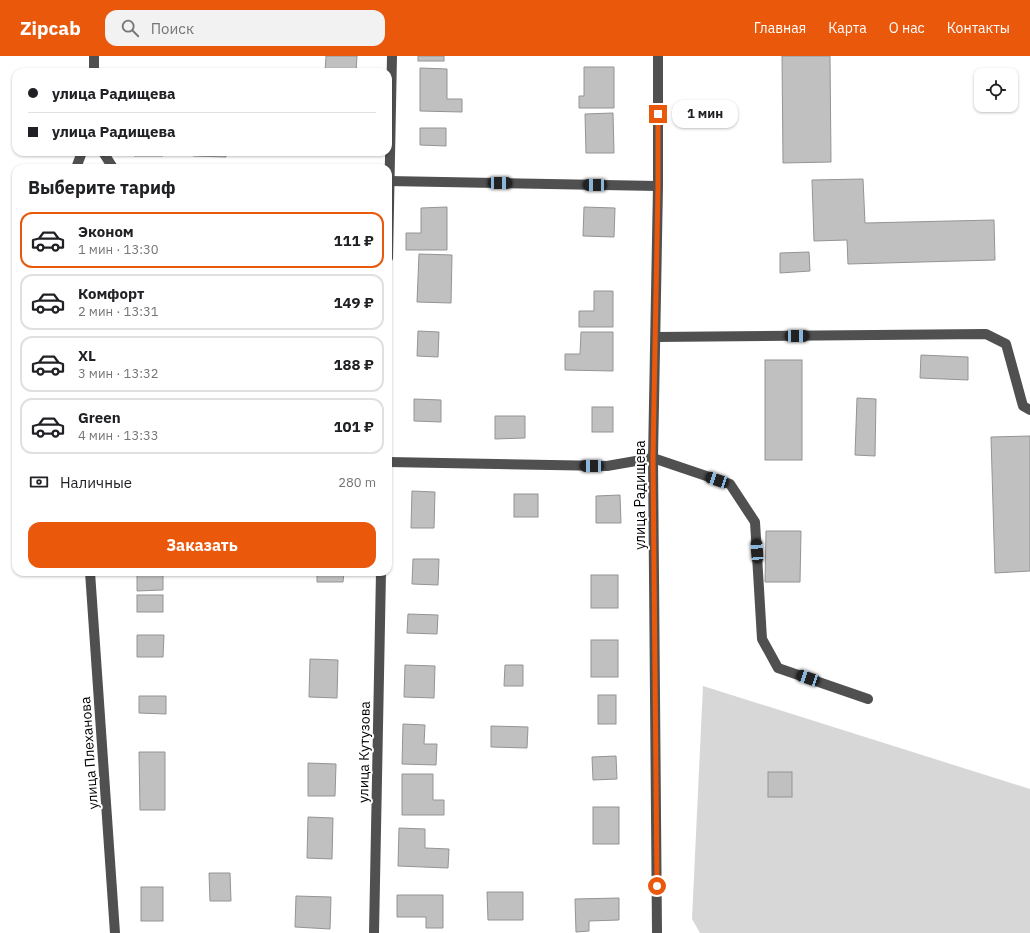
<!DOCTYPE html>
<html lang="ru">
<head>
<meta charset="utf-8">
<style>
  body { margin:0; font-family:"IBM Plex Sans",sans-serif; background:#f2f2f2; color:#202124; height:100vh; display:flex; flex-direction:column; font-size:15px; white-space:nowrap }
  * { box-sizing:border-box; margin:0 }
  p { font-size:13px; color:#757577 }
  .icon { flex:none; width:22px; height:22px; fill:none; stroke:currentColor; stroke-width:2; stroke-linecap:round; stroke-linejoin:round }
  .map { position:relative; flex:1; overflow:hidden }
  .sheet { position:absolute; left:12px; top:108px; width:380px; height:412px; display:flex; flex-direction:column; background:#fff; border-radius:12px; box-shadow:0 1px 3px #0004 }
  .sheet>* { flex:none }
  .guide { position:absolute; left:12px; top:12px; width:380px; height:88px; border-radius:12px; box-shadow:0 1px 3px #0004; display:grid; align-content:center; height:88px; padding:0 16px; background:#fff }
  .fabs { position:absolute; left:974px; top:12px; display:grid; gap:8px }
  .fabs a { display:grid; place-items:center; width:44px; height:44px; border-radius:8px; background:#fff; box-shadow:0 1px 3px #0004; font-size:20px }
  .end { position:absolute; width:18px; height:18px; margin:-9px; border:5px solid #ea580c; background:#fff; box-shadow:0 0 0 2px #fff }
  .from { border-radius:50% }
  .bubble { position:absolute; height:28px; border-radius:12px; background:#fff; box-shadow:0 1px 3px #0004; font-size:13px; font-weight:700; line-height:28px; text-align:center }
  .car { position:absolute; width:12px; height:24px; margin:-12px -6px; border-radius:5px; box-shadow:0 0 3px 1px #0007; background:linear-gradient(#222 24%,#8ab4d8 0 40%,#222 0 76%,#8ab4d8 0 86%,#222 0) }
  .guide b { display:flex; align-items:center; gap:14px; height:38px; font-size:15px }
  .guide b+b { border-top:1px solid #e0e0e0 }
  .guide i { width:10px; height:10px; background:#202124 }
  ul { padding:0; list-style:none }
  li { display:flex; align-items:center; gap:12px; height:56px; margin:0 8px 6px; padding:0 8px; border:2px solid #e0e0e0; border-radius:12px }
  li div { flex:1 }
  li b { display:block; font-size:15px }
  li em { font-style:normal; font-weight:700 }
  li.on { border-color:#ea580c }
  li>.icon { width:36px; height:36px; stroke-width:1.5 }
  h2 { padding:0 16px; font-size:18px; line-height:48px }
  .pay { display:flex; align-items:center; gap:10px; height:44px; padding:0 16px; font-size:15px }
  .pay p { margin-inline-start:auto }
  .primary-button { display:flex; gap:8px; margin-top:auto; padding:8px 16px }
  .primary-button a { flex:1; height:46px; border-radius:12px; background:#ea580c; color:#fff; font-size:16px; font-weight:700; line-height:46px; text-align:center }
  header { display:flex; align-items:center; gap:24px; box-sizing:border-box; height:56px; padding:0 20px; background:#ea580c; color:#fff }
  header strong { font-size:19px }
  nav { display:flex; gap:22px; margin-inline-start:auto; font-size:14px }
  .search { width:280px; height:36px; background:#f2f2f2; display:flex; align-items:center; gap:10px; box-sizing:border-box; padding:0 14px; border-radius:12px; color:#757577; font-size:15px }
  .map>svg:first-child { display:block }
  .green { fill:#d7d7d7 }
  .building { fill:#c0c0c0; stroke:#949494 }
  .lines { fill:none; stroke-linecap:round; stroke-linejoin:round }
  .minor { stroke:#505050; stroke-width:10 }
  .route { stroke:#ea580c; stroke-width:5 }
  .labels { text-anchor:middle; stroke-width:4; stroke-linejoin:round; paint-order:stroke }
  .street-label { font-size:14px; fill:#000; stroke:#fff }
</style>
</head>
<body>
<header>
<strong>Zipcab</strong>
<div class="search"><svg class="icon" aria-label="search" viewBox="0 0 24 24"><circle cx="10" cy="10" r="6"/><path d="M15 15l6 6"/></svg>Поиск</div>
<nav><a>Главная</a><a>Карта</a><a>О нас</a><a>Контакты</a></nav>
</header>
<div class="map">
<svg width="1030" height="877" viewBox="0 0 1030 877">
  <rect width="100%" height="100%" fill="#fff"/>
  <path class="green" d="M703,630L1030,733V877H700L692,863Z"/>
  <g class="building">
    <path d="M326,0H357L356,16H325Z"/>
    <rect x="418" y="0" width="26" height="5"/>
    <path d="M782,0H830L831,106L783,107Z"/>
    <path d="M584,11H614V52H579V40H584Z"/>
    <path d="M420,12L447,13V43H462V56L420,55Z"/>
    <path d="M613,57L614,97H586L585,58Z"/>
    <path d="M420,72H446V90L420,89Z"/>
    <path d="M134,96H164L163,100H134Z"/>
    <path d="M193,96H226V101L193,100Z"/>
    <rect x="250" y="96" width="28" height="3"/>
    <path d="M863,123L865,167L994,164L995,204L848,208L847,184L814,185L812,124Z"/>
    <path d="M447,151V194H406V177H421V152Z"/>
    <path d="M584,151L615,152L614,181L583,180Z"/>
    <path d="M809,196L810,215L780,217V197Z"/>
    <path d="M419,198L452,199L451,247L417,246Z"/>
    <path d="M594,235H613V271H579V255H594Z"/>
    <path d="M418,275L439,276L438,301L417,300Z"/>
    <path d="M581,276H613V315L565,314V298H580Z"/>
    <path d="M921,299L968,301V324L920,322Z"/>
    <rect x="765" y="304" width="37" height="100"/>
    <path d="M857,342L876,343L875,400L855,399Z"/>
    <path d="M414,343L441,344V366L414,365Z"/>
    <rect x="592" y="351" width="21" height="25"/>
    <path d="M495,360H525V382L495,383Z"/>
    <path d="M1030,380V515L995,517L991,381Z"/>
    <path d="M412,435L435,436L434,472H411Z"/>
    <rect x="514" y="438" width="24" height="23"/>
    <path d="M620,439L621,467H596V440Z"/>
    <path d="M766,475H801L800,526H765Z"/>
    <path d="M413,503H439L438,529L412,528Z"/>
    <path d="M317,516H344L343,526H317Z"/>
    <path d="M163,517V534L137,535V518Z"/>
    <rect x="591" y="519" width="27" height="33"/>
    <rect x="137" y="539" width="26" height="17"/>
    <path d="M408,558L438,559L437,578L407,577Z"/>
    <path d="M137,579H164L163,601H137Z"/>
    <rect x="591" y="584" width="27" height="37"/>
    <path d="M310,603L338,604L337,642L309,641Z"/>
    <path d="M405,609L435,610L434,642L404,641Z"/>
    <path d="M505,609H523V630H504Z"/>
    <rect x="598" y="639" width="18" height="29"/>
    <path d="M139,640H166V658L139,657Z"/>
    <path d="M403,668L425,669L424,688H437L436,709L402,708Z"/>
    <path d="M491,670L528,671L527,692L491,691Z"/>
    <path d="M139,696H165V754H140Z"/>
    <path d="M616,700L617,723L593,724L592,701Z"/>
    <path d="M308,707L336,708L335,740H308Z"/>
    <rect x="768" y="716" width="24" height="25"/>
    <path d="M402,718H433V744H444V759H402Z"/>
    <rect x="593" y="751" width="26" height="37"/>
    <path d="M308,761L333,762L332,803L307,802Z"/>
    <path d="M399,772L425,773V792L449,793L448,812L398,810Z"/>
    <path d="M209,817H230L231,845H210Z"/>
    <rect x="141" y="831" width="22" height="34"/>
    <path d="M487,836H523V864H488Z"/>
    <path d="M397,839H443V872H426V861H397Z"/>
    <path d="M296,840L331,841L330,873L295,871Z"/>
    <path d="M619,842V864L589,865V875L576,876L575,843Z"/>
  </g>
  <g class="lines">
    <g class="minor">
      <path d="M94,16V0"/>
      <path d="M103,96L113,112"/>
      <path d="M76,112L82,96"/>
      <path d="M388,125L658,130"/>
      <path d="M388,202L392,0"/>
      <path d="M656,281L986,278L1006,288L1023,350L1030,354"/>
      <path d="M388,406L607,410L653,402L730,428L755,466L762,583L778,612L868,643"/>
      <path d="M90,516L115,877"/>
      <path d="M374,877L381,516"/>
      <path d="M657,877L653,402L658,130V0"/>
    </g>
  </g>
  <g class="lines">
    <path class="route" d="M657,830L653,402L658,130V58"/>
  </g>
  <g class="labels">
    <g class="street-label">
      <text transform="translate(640 439) rotate(-90)" y="5">улица Радищева</text>
      <text transform="translate(364 696) rotate(-89)" y="5">улица Кутузова</text>
      <text transform="translate(89 697) rotate(-94)" y="5">улица Плеханова</text>
    </g>
  </g>
</svg>
<div class="fabs">
<a><svg class="icon" aria-label="locate" viewBox="0 0 24 24"><circle cx="12" cy="12" r="6"/><path d="M12 2v4M12 18v4M2 12h4M18 12h4"/></svg></a>
</div>
<i class="end from" style="left:657px;top:830px"></i>
<i class="end" style="left:658px;top:58px"></i>
<div class="bubble" style="left:672px;top:44px;width:66px">1 мин</div>
<i class="car" style="left:500px;top:127px;rotate:91deg"></i>
<i class="car" style="left:595px;top:129px;rotate:271deg"></i>
<i class="car" style="left:797px;top:280px;rotate:89deg"></i>
<i class="car" style="left:592px;top:410px;rotate:271deg"></i>
<i class="car" style="left:717px;top:424px;rotate:289deg"></i>
<i class="car" style="left:757px;top:495px;rotate:356deg"></i>
<i class="car" style="left:808px;top:622px;rotate:289deg"></i>
<div class="guide">
<b><i class="from"></i>улица Радищева</b>
<b><i></i>улица Радищева</b>
</div>
<section class="sheet">
<h2>Выберите тариф</h2>
<ul>
<li class="on"><svg class="icon" aria-label="car" viewBox="0 0 24 24"><path d="M5 17H2v-5l4-1 3-4h7l3 4 3 1v5h-3M9 17h6M6 11h13"/><circle cx="7" cy="17" r="2"/><circle cx="17" cy="17" r="2"/></svg><div><b>Эконом</b><p>1 мин · 13:30</p></div><em>111 ₽</em></li>
<li><svg class="icon" aria-label="car" viewBox="0 0 24 24"><path d="M5 17H2v-5l4-1 3-4h7l3 4 3 1v5h-3M9 17h6M6 11h13"/><circle cx="7" cy="17" r="2"/><circle cx="17" cy="17" r="2"/></svg><div><b>Комфорт</b><p>2 мин · 13:31</p></div><em>149 ₽</em></li>
<li><svg class="icon" aria-label="car" viewBox="0 0 24 24"><path d="M5 17H2v-5l4-1 3-4h7l3 4 3 1v5h-3M9 17h6M6 11h13"/><circle cx="7" cy="17" r="2"/><circle cx="17" cy="17" r="2"/></svg><div><b>XL</b><p>3 мин · 13:32</p></div><em>188 ₽</em></li>
<li><svg class="icon" aria-label="car" viewBox="0 0 24 24"><path d="M5 17H2v-5l4-1 3-4h7l3 4 3 1v5h-3M9 17h6M6 11h13"/><circle cx="7" cy="17" r="2"/><circle cx="17" cy="17" r="2"/></svg><div><b>Green</b><p>4 мин · 13:33</p></div><em>101 ₽</em></li>
</ul>
<div class="pay"><svg class="icon" aria-label="cash" viewBox="0 0 24 24"><path d="M3 7h18v10H3z"/><circle cx="12" cy="12" r="2"/></svg>Наличные<p>280 m</p></div>
<div class="primary-button"><a>Заказать</a></div>
</section>
</div>
</body>
</html>
